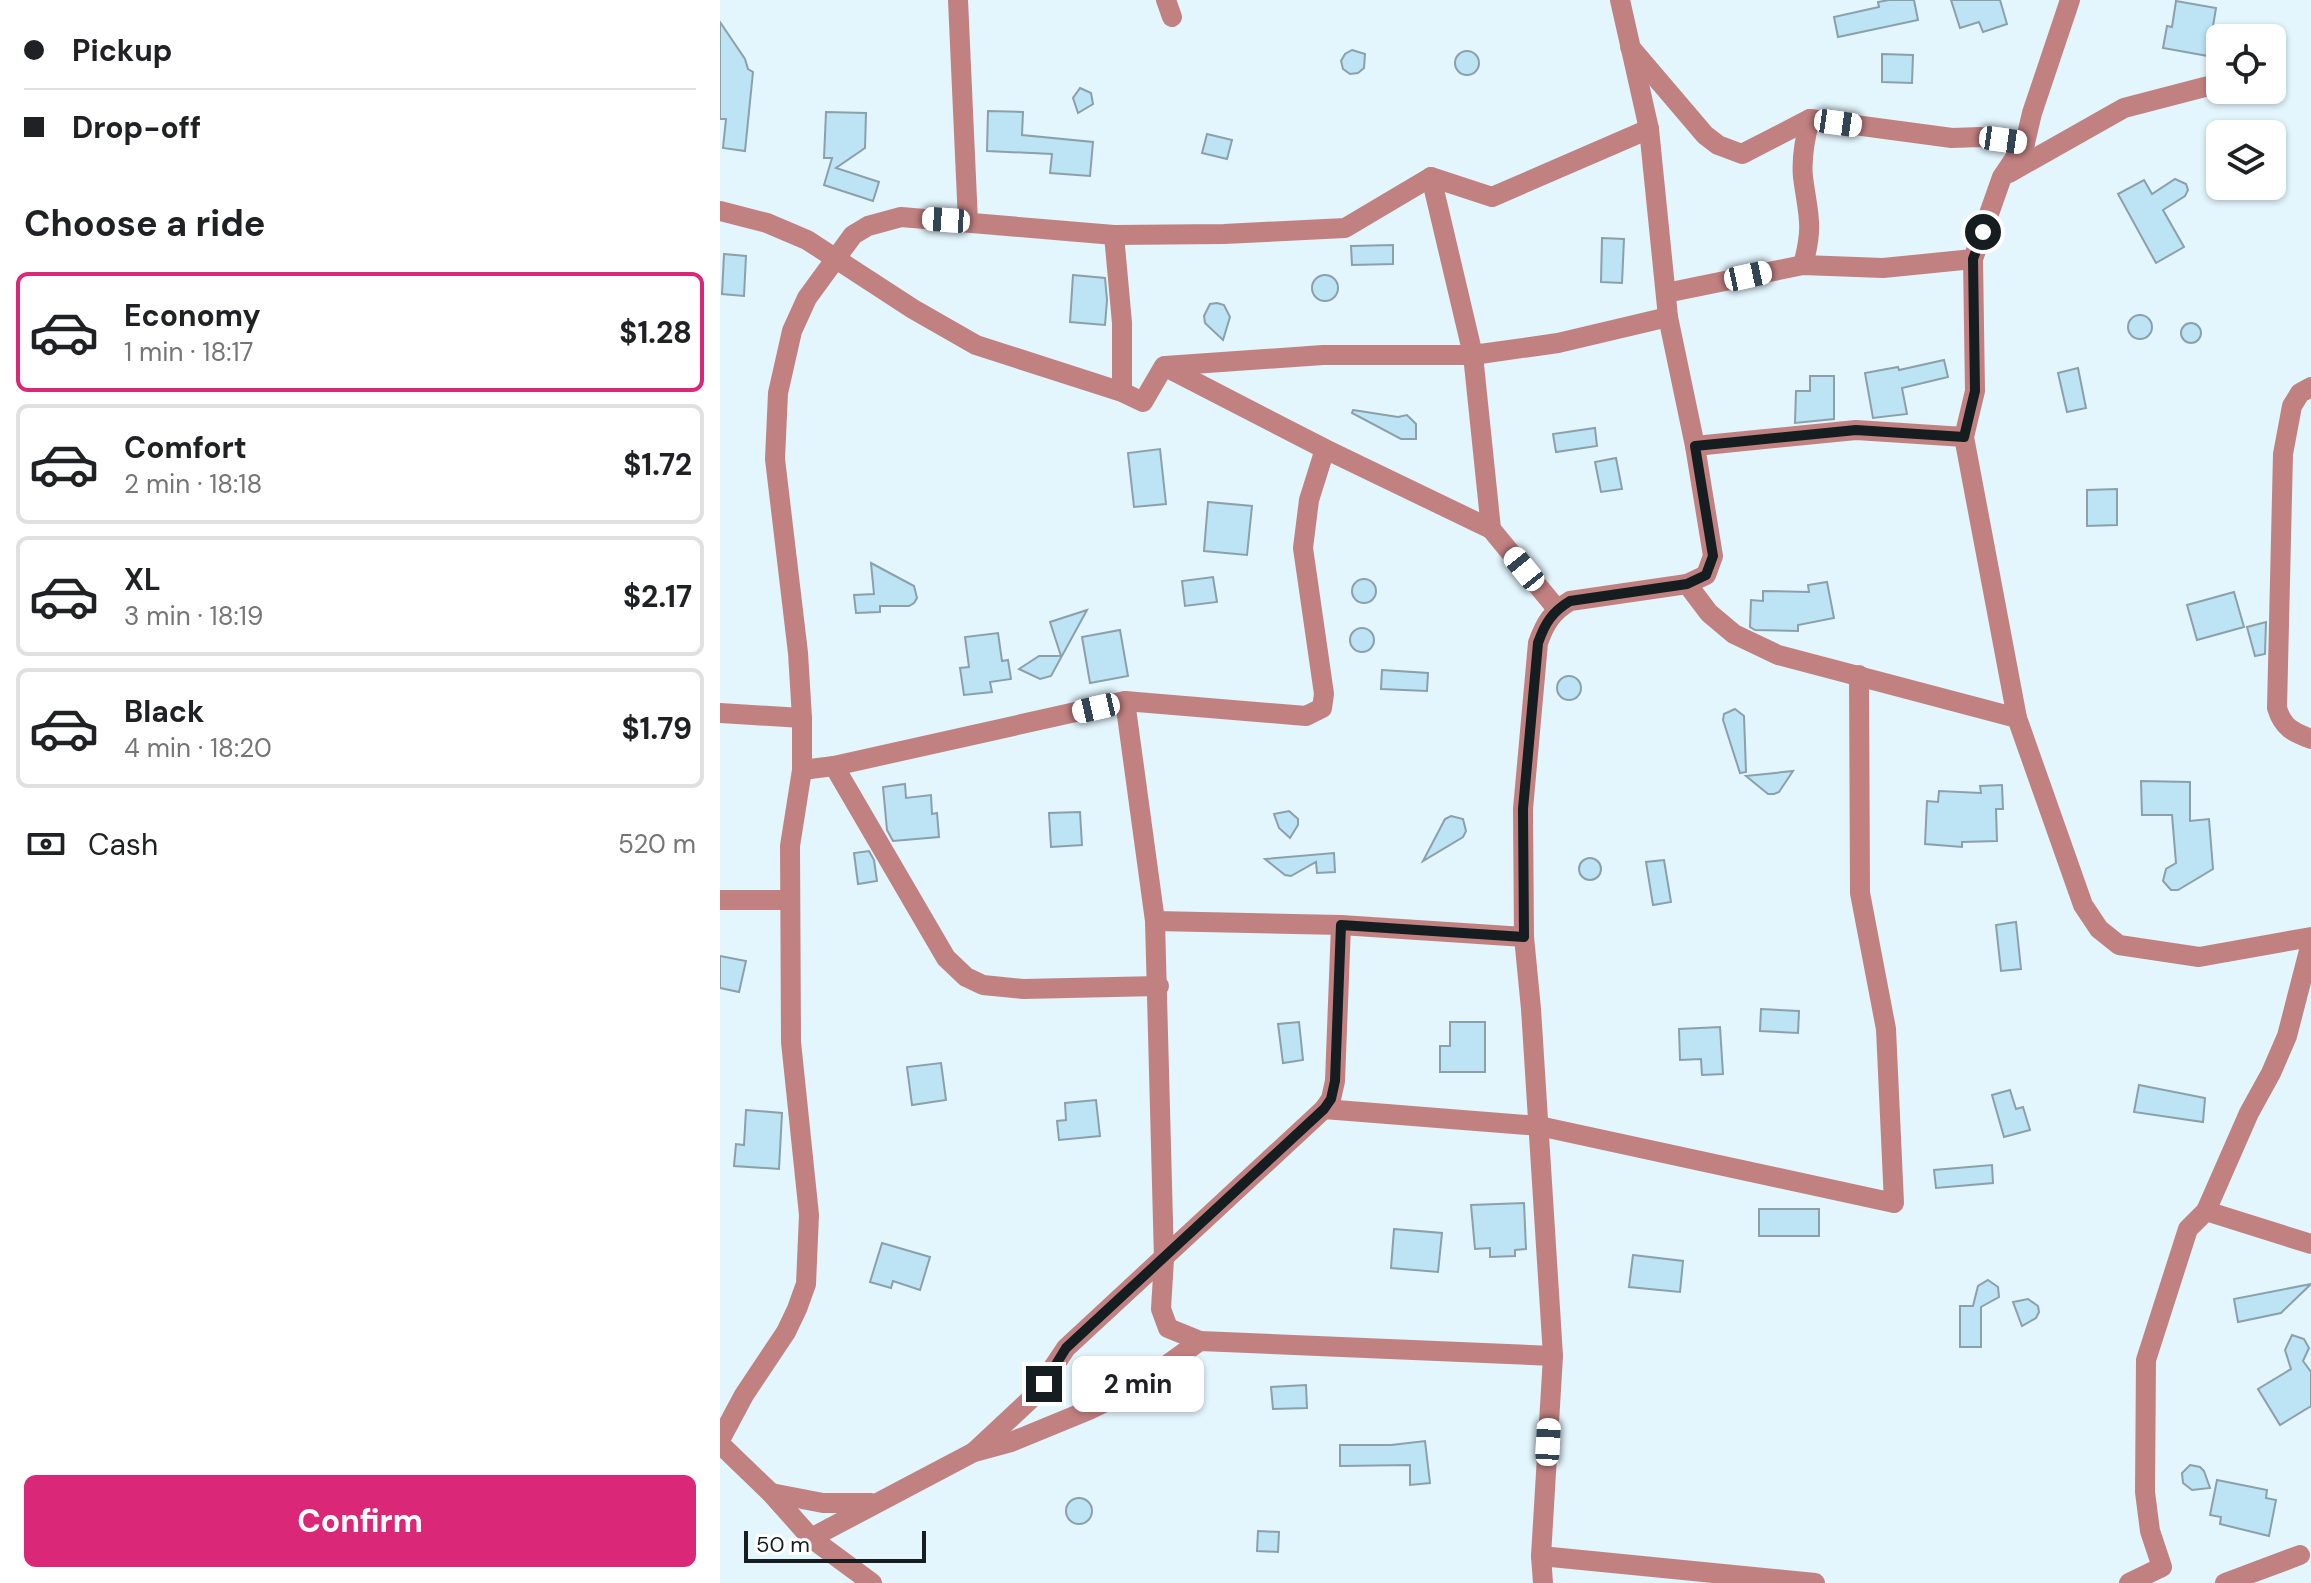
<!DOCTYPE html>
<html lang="en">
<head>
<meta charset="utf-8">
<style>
  body { margin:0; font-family:"DM Sans",sans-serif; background:#f2f2f2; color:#202124; height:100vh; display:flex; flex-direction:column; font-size:30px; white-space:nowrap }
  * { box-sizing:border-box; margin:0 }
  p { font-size:26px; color:#757577 }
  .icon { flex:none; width:44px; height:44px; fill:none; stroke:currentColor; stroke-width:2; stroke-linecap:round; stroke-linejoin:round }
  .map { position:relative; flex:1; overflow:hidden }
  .drawer { display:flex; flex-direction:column; background:#fff; width:720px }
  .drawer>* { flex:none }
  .top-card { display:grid; align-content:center; height:176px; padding:0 24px; background:#fff }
  .tools { position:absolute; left:1486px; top:24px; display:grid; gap:16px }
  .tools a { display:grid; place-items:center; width:80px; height:80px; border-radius:12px; background:#fff; box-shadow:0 2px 6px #0004; font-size:40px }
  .scale { position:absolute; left:24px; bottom:20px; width:182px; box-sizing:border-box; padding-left:8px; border:4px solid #151d20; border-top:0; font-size:22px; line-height:28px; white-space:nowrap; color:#151d20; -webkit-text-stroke:6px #fff; paint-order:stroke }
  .end { position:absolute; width:36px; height:36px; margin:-18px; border:10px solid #151d20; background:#fff; box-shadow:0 0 0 4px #fff }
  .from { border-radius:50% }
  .bubble { position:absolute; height:56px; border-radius:12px; background:#fff; box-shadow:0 2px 6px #0004; font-size:26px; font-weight:700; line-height:56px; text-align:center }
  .car { position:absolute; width:24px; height:48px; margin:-24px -12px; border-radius:10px; box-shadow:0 0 6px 2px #0007; background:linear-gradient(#fff 24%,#345 0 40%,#fff 0 76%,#345 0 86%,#fff 0) }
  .top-card b { display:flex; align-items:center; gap:28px; height:76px; font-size:30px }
  .top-card b+b { border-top:2px solid #e0e0e0 }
  .top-card i { width:20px; height:20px; background:#202124 }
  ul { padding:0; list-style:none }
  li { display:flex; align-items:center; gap:24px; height:120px; margin:0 16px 12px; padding:0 8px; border:4px solid #e0e0e0; border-radius:12px }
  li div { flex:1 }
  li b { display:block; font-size:30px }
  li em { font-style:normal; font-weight:700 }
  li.current { border-color:#db2777 }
  li>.icon { width:72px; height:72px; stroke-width:1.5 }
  h2 { padding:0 24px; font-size:36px; line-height:96px }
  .pay { display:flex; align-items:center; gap:20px; height:88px; padding:0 24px; font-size:30px }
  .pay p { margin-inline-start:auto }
  .primary-button { display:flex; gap:16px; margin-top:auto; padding:16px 24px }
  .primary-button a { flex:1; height:92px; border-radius:12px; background:#db2777; color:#fff; font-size:32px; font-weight:700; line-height:92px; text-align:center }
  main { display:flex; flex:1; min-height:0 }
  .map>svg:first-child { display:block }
  .building { fill:#bce4f5; stroke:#8ba0a9; stroke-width:2 }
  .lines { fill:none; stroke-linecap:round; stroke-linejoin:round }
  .minor { stroke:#c28181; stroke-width:20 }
  .tertiary { stroke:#c28181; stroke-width:20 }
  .route { stroke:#151d20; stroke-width:10 }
</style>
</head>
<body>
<main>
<section class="drawer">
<div class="top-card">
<b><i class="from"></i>Pickup</b>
<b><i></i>Drop-off</b>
</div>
<h2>Choose a ride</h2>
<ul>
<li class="current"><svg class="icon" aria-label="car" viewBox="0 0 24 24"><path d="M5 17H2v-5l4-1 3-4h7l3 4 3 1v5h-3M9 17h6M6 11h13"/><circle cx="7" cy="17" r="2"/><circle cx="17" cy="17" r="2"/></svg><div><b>Economy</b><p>1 min · 18:17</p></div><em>$1.28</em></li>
<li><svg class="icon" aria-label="car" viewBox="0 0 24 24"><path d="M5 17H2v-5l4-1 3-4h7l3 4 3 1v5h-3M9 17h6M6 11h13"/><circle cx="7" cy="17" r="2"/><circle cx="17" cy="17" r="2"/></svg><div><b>Comfort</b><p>2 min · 18:18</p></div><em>$1.72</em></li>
<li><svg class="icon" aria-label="car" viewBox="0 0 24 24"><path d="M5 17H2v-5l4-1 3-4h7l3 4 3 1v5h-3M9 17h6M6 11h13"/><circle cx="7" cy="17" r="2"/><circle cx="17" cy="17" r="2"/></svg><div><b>XL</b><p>3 min · 18:19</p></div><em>$2.17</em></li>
<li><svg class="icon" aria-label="car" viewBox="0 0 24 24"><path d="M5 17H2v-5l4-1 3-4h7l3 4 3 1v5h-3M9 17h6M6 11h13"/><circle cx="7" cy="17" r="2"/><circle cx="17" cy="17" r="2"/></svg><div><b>Black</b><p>4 min · 18:20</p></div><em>$1.79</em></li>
</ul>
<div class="pay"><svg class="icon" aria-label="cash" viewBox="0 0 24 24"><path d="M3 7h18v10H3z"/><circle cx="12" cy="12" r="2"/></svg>Cash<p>520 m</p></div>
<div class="primary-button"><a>Confirm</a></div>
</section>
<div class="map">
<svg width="1591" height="1583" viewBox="0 0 1591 1583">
  <rect width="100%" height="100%" fill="#e3f5fd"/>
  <g class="building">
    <path d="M1169,0H1194L1198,20L1118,37L1114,17L1159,7L1158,2Z"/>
    <path d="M1231,0H1280L1287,24L1263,32L1259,22L1240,28Z"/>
    <path d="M1456,1L1496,8L1488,56L1443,48L1447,26L1452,27Z"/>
    <path d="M0,22L25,59L28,69L33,72L25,151L3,148L6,119H0Z"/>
    <path d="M632,50L645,54L644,68L638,73L630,74L623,69L621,61L625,54Z"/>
    <circle cx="747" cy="63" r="12"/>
    <path d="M1162,54L1193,55L1192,83L1162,82Z"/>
    <path d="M360,88L371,93L373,104L358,113L353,98Z"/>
    <path d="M268,111L303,112L302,135L373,142L370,176L330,173L332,154L267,151Z"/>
    <path d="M106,112L146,113L145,148L116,168L159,182L153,201L104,185L112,158H104Z"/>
    <path d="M487,134L512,140L507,159L482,153Z"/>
    <path d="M1455,179L1466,184L1468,190L1465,196L1443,210L1464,247L1436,263L1398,194L1424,180L1432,194Z"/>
    <path d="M882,238L904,239L902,283L881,282Z"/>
    <path d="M673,245V264L632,265L631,246Z"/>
    <path d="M4,254L26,256L24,296L2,294Z"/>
    <circle cx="605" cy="288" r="13"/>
    <path d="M353,275L385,278L387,300L385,325L350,322Z"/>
    <path d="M497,303L504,305L510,317L503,340L485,323L484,316L490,304Z"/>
    <circle cx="1420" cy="327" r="12"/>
    <circle cx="1471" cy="333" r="10"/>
    <path d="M1224,360L1228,377L1182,388L1187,414L1153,418L1145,373L1178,367L1179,370Z"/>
    <path d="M1358,368L1366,408L1347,412L1338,373Z"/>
    <path d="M1090,376H1114V419L1075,423L1076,391H1090Z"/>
    <path d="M633,410L678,417L687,415L696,424V439H681L632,413Z"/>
    <path d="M875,428L877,446L836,452L833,434Z"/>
    <path d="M440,449L446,504L414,507L408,453Z"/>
    <path d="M896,458L902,489L881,492L875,462Z"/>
    <path d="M1397,489V525L1367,526V490Z"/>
    <path d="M488,502L532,506L527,555L484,551Z"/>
    <path d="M151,563L194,586L197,598L194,603L189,606H160V612L136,613L134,595L154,594Z"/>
    <path d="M493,577L497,602L465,606L462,581Z"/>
    <circle cx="644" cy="591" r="12"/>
    <path d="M1107,582L1114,618L1078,625V631L1035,630L1030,627L1031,600L1043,601V591L1089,592L1088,585Z"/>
    <path d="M1514,592L1524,627L1477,640L1467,605Z"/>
    <path d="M367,610L331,676L320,679L299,669L319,656H341L330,622Z"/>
    <path d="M1546,622L1545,654L1535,656L1527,627Z"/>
    <circle cx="642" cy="640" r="12"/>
    <path d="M400,630L408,676L370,683L362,637Z"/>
    <path d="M278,633L282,661L288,660L291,679L270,682L272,692L244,695L240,668L249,667L245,637Z"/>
    <path d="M662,670L708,673L707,691L661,689Z"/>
    <circle cx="849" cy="688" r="12"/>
    <path d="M1015,709L1024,716L1026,772L1020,773L1003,720L1004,714Z"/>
    <path d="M1073,771L1059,792L1054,794H1048L1026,776Z"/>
    <path d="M1421,781L1470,782V821L1489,819L1493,869L1458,890H1451L1443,881L1446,869L1456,863L1452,815H1422Z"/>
    <path d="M185,784L186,798L211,795L212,814L217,813L219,837L173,841L167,830L163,787Z"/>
    <path d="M1282,785L1283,809H1276L1277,841L1242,842V847L1205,844L1207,801L1218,802L1219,791L1261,793L1260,786Z"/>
    <path d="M569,811L578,819V825L570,838L559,828L554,814Z"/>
    <path d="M360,812L362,845L331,847L329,813Z"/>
    <path d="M731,816L743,819L746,831L743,837L703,861L725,819Z"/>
    <path d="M149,851L154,860L157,881L138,884L134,853Z"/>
    <path d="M614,853L615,872L597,873L596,862L571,876L565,875L545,859Z"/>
    <circle cx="870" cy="869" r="11"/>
    <path d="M944,860L951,902L933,905L926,862Z"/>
    <path d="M1296,922L1301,969L1281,971L1276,925Z"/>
    <path d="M0,956L26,961L19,992L0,988Z"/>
    <path d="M1041,1009L1079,1011L1078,1033L1040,1031Z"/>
    <path d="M579,1022L583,1060L563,1063L558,1024Z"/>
    <path d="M730,1022H765V1072H720V1046H730Z"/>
    <path d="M1000,1027L1003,1074L982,1075L981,1059L960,1060L959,1029Z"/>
    <path d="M221,1063L226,1100L192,1105L187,1067Z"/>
    <path d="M1419,1085L1485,1098L1483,1122L1414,1112Z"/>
    <path d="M1290,1090L1296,1109L1303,1107L1310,1130L1284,1137L1272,1095Z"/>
    <path d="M376,1100L380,1136L339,1140L337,1121L346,1120L345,1103Z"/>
    <path d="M26,1110L62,1113L59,1169L14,1166L16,1144L24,1145Z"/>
    <path d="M1272,1165L1273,1183L1216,1188L1214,1170Z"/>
    <path d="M804,1203L806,1249L795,1250V1256L770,1257V1248L755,1249L751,1205Z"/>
    <rect x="1039" y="1209" width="60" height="27"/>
    <path d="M674,1229L722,1233L718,1272L671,1268Z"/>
    <path d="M162,1243L210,1257L200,1290L173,1281L171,1288L150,1282Z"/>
    <path d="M913,1255L963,1261L960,1292L909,1287Z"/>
    <path d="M1268,1280L1278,1287L1279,1297L1261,1307V1347H1240V1306H1253L1258,1286Z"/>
    <path d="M1591,1284L1561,1313L1518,1322L1514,1299Z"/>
    <path d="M1308,1299L1318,1306L1319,1312L1316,1318L1302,1326L1293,1302Z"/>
    <path d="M1572,1335L1584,1339L1589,1348L1583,1361L1591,1372V1406L1560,1425L1538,1389L1571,1369L1565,1350Z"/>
    <path d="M586,1385L587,1408L553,1409L551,1387Z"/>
    <path d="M705,1441L710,1483L690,1485V1465L620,1466V1445H671Z"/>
    <path d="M1470,1465L1480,1467L1484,1471L1490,1488L1472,1490L1463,1483L1462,1473Z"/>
    <path d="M1497,1480L1547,1490L1546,1498L1556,1500L1549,1536L1500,1524L1501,1517L1490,1515Z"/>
    <circle cx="359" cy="1511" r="13"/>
    <path d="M538,1531L559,1532L558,1552L537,1551Z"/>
  </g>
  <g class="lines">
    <g class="minor">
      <path d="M238,0L248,222"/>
      <path d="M446,0L452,17"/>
      <path d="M910,47L985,135L998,145L1022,154L1090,119L1232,138L1260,137L1305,143"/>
      <path d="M1289,173L1404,108L1500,83"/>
      <path d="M711,177L753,355L771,529"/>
      <path d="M0,211L47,223L87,240L193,309L256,345L402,392L423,402L444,366L605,449L771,529L837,609"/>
      <path d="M394,235L402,323V392"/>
      <path d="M1083,265C1094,224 1088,216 1083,177C1081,157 1085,138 1090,119"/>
      <path d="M946,293L1083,265L1163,268L1253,259"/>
      <path d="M445,366L603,355H753L838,343L948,317"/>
      <path d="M1591,387L1580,393L1572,406L1563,454L1557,708C1563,728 1573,732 1591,739"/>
      <path d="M975,446L1136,430L1244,437"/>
      <path d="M967,584L989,613L1014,634L1058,655L1297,718L1363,905L1379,929L1399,945L1479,957L1591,937"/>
      <path d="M405,701L435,921L444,1259L441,1309L448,1328L480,1341"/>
      <path d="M0,713L82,718"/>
      <path d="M1297,718L1244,437L1255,391L1253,259L1282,177L1305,143L1312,113L1350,0"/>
      <path d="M114,766L226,958L246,977L263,985L303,989L439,986"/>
      <path d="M82,770L114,766L405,701L586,716L602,708L604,694L583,548L589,500L605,449"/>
      <path d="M0,900H70"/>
      <path d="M435,921L621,925L804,937"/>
      <path d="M604,1109L611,1099L615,1081L621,925"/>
      <path d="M1486,1211L1591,1244"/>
      <path d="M0,1440L24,1395L66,1332L77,1309L86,1284L89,1215L71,1042L70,846L82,770V718L78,653L55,459L58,393L72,331L87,298L133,235L148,226L181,217L394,235L504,234L625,228L711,177L772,197L929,129"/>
      <path d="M0,1444L51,1493L91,1538L152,1583"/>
      <path d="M254,1452L314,1396L346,1348L604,1109L819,1126L1174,1203L1166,1029L1140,893L1139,675"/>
      <path d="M51,1493L103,1503H151"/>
      <path d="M91,1538L254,1452L291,1442L369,1410L416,1387L480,1341L833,1356"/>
      <path d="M821,1556L1095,1583"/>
      <path d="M1409,1583L1442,1567L1430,1531L1425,1492L1426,1360L1468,1229L1486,1211L1529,1113L1551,1073L1567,1036L1591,943"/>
      <path d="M1505,1583L1580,1555"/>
    </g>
    <path class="tertiary" d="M823,1583L821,1556L833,1356L811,1009L804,937L803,809L818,643C825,623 832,612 850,601L967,584L986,575L993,556L975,446L948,317L929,129L900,0"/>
  </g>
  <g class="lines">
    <path class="route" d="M324,1384L346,1348L604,1109L611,1099L615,1081L621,925L804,937L803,809L818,643C825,623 832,612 850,601L967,584L986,575L993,556L975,446L1136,430L1244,437L1255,391L1253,259L1263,232"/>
  </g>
</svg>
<div class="tools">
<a><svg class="icon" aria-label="locate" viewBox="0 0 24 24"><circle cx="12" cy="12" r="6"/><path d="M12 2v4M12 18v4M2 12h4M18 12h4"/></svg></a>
<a><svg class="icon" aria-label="layers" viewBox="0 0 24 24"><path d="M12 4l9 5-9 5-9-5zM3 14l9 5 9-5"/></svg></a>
</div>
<div class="scale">50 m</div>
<i class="end from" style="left:1263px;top:232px"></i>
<i class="end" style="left:324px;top:1384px"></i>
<div class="bubble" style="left:352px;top:1356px;width:132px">2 min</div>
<i class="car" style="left:1118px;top:123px;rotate:98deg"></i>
<i class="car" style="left:1283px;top:140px;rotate:98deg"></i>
<i class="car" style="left:226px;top:220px;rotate:274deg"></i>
<i class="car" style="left:1028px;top:276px;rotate:78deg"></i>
<i class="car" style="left:804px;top:569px;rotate:321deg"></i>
<i class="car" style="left:376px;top:708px;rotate:257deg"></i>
<i class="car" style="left:828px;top:1442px;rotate:3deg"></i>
</div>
</main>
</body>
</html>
